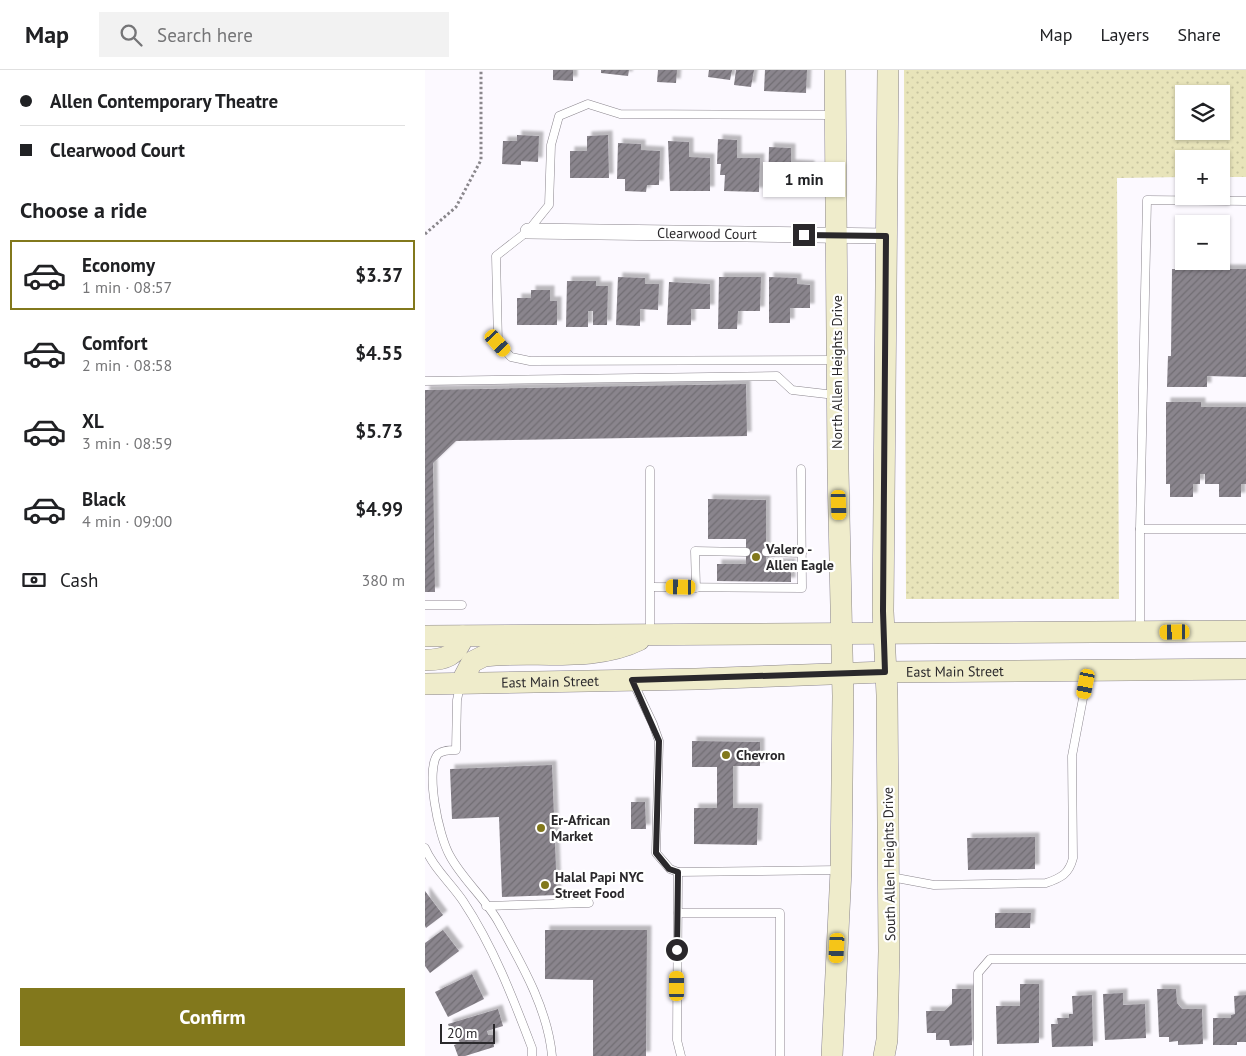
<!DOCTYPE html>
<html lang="en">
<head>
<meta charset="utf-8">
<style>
  body { margin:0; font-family:"PT Sans",sans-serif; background:#f2f2f2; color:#202124; height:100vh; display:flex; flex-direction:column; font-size:19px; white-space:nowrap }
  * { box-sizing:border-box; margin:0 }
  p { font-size:16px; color:#757577 }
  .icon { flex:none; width:28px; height:28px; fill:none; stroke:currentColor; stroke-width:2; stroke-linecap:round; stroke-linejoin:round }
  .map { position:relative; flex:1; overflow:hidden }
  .side { display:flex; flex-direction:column; background:#fff; width:425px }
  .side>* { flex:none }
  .top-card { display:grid; align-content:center; height:110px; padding:0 20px; background:#fff }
  .tools { position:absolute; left:750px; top:15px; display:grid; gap:10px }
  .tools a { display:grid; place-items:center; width:55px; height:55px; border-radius:0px; background:#fff; box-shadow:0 1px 4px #0004; font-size:25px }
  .scale { position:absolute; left:15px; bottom:12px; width:55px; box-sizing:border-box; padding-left:5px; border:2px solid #2a282b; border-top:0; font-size:14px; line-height:18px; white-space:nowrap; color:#2a282b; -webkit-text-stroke:4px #fff; paint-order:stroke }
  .end { position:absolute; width:22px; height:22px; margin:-11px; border:6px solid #2a282b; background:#fff; box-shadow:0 0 0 2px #fff }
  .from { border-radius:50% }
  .bubble { position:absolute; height:35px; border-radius:0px; background:#fff; box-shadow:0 1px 4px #0004; font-size:16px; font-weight:700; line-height:35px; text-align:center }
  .car { position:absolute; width:15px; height:30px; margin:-15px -8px; border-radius:6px; box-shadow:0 0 4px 1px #0007; background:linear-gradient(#f5c518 24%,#345 0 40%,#f5c518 0 76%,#345 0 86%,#f5c518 0) }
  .top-card b { display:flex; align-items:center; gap:18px; height:48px; font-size:19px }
  .top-card b+b { border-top:1px solid #e0e0e0 }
  .top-card i { width:12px; height:12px; background:#202124 }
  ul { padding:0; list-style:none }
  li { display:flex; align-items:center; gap:15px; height:70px; margin:0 10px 8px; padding:0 10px; border:2px solid transparent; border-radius:0px }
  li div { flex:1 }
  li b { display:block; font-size:19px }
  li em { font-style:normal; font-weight:700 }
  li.current { border-color:#82781c }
  li>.icon { width:45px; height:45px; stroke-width:1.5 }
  h2 { padding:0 20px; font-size:22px; line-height:60px }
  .pay { display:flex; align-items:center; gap:12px; height:55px; padding:0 20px; font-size:19px }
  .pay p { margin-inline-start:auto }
  .cta { display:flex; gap:10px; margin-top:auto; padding:10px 20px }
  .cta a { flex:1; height:58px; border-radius:0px; background:#82781c; color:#fff; font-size:20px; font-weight:700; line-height:58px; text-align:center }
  header { display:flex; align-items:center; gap:30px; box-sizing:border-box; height:70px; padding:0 25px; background:#fff; border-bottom:1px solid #e0e0e0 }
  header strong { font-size:24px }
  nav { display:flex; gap:28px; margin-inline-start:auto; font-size:18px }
  .search { width:350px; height:45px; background:#f2f2f2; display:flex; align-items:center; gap:12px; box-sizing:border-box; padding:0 18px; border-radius:0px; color:#757577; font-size:19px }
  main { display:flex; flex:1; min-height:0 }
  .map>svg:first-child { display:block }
  .grass { fill:url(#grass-dots); fill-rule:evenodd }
  .building { fill:url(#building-hatch); filter:url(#shadow) }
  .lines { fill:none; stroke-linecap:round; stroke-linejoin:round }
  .service-casing { stroke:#8b868e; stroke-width:9 }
  .minor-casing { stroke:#8b868e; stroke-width:16 }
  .secondary-casing { stroke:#8b868e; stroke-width:22 }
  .path { stroke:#8a878c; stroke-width:3; stroke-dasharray:2.5 2.5; stroke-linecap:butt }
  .service { stroke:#fff; stroke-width:8 }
  .minor { stroke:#fff; stroke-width:15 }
  .secondary { stroke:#efeccb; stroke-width:21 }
  .route { stroke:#2a282b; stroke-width:6 }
  .poi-dot { fill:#82781c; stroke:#fff; stroke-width:2 }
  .labels { text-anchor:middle; stroke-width:4.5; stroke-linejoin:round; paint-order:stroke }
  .street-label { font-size:14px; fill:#2a282b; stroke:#fff }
  .poi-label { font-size:14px; font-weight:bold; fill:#2a282b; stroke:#fff; text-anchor:start }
</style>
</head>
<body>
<header>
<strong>Map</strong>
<div class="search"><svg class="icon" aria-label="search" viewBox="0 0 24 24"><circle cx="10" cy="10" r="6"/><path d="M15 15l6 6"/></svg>Search here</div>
<nav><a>Map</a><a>Layers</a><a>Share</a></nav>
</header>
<main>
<section class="side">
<div class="top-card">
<b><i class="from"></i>Allen Contemporary Theatre</b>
<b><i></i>Clearwood Court</b>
</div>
<h2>Choose a ride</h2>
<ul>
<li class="current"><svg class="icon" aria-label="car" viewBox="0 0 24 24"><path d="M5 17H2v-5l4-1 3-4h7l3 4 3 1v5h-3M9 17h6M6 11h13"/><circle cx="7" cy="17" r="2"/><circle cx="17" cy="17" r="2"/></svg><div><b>Economy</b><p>1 min · 08:57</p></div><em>$3.37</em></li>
<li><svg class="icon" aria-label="car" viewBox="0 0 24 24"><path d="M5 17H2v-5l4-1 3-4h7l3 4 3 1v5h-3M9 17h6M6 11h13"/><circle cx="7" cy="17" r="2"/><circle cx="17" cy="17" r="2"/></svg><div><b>Comfort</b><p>2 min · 08:58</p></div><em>$4.55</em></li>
<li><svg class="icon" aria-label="car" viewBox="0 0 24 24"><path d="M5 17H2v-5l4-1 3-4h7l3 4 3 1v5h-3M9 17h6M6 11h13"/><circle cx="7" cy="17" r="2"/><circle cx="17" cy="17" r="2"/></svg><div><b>XL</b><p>3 min · 08:59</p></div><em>$5.73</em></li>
<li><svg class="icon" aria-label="car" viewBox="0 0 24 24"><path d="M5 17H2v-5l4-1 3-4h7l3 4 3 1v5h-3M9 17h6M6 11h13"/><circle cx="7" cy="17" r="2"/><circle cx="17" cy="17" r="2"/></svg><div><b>Black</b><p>4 min · 09:00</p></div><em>$4.99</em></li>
</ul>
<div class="pay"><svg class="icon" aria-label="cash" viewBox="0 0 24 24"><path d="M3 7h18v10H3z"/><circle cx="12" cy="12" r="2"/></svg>Cash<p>380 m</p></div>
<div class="cta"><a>Confirm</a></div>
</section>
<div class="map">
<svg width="821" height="986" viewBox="0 0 821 986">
  <defs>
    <pattern id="grass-dots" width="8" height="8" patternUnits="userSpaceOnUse" patternTransform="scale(1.25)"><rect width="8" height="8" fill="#e8e4ba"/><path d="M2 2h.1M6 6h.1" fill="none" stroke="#c7c4a0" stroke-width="1.8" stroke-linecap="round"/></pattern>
    <pattern id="building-hatch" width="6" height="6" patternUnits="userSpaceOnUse" patternTransform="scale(1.25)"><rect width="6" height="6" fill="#8a858d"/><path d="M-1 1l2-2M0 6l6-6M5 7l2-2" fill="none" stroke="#716d73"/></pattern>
    <filter id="shadow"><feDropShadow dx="4.5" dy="-4.5" stdDeviation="1" flood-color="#0004"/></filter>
  </defs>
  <rect width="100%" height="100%" fill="#fcf9ff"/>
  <path class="grass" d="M479,0H821V107H796V89H759V107L692,108L694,529H481ZM759,24H796V61H759Z"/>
  <g class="building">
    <path d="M128,0H148V11L128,10Z"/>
    <path d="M176,0H204L203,6L176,3Z"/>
    <path d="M233,0H252L251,13L232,12Z"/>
    <path d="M284,0H307L305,10L283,7Z"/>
    <path d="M311,0H329L326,17L309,15Z"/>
    <path d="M340,0H382L381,23L339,21Z"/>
    <path d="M92,65L114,66L113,92L96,91V95L77,94L78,71H92Z"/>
    <path d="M183,65L184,108H145V81H162V66Z"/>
    <path d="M293,69L312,70V88H335L334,122L299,121L300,105H295L296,94H292Z"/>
    <path d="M243,71L264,72V87L285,88V121H245Z"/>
    <path d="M193,73L216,74V80L235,81L234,115H222L221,122L200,121V109H192Z"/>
    <path d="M344,77L366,78V94L385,95V118L373,117V124H343Z"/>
    <path d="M747,199H821V307L782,306V317H742L743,286H746Z"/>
    <path d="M193,207L220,208V214H234L233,240L215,239V256L191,255Z"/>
    <path d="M294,207H336L335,241H313L312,259H293Z"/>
    <path d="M344,207L372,208V214L385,215V238H365V253H344Z"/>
    <path d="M142,211H171V216H183L182,255H168V241H163V257H141Z"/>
    <path d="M244,212L285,214V239H266V255H242Z"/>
    <path d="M106,220H125V231H132V255H92V228H106Z"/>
    <path d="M321,314L322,366L31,371L8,393L10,522H0V320Z"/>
    <path d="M741,332H776V337H821V414H816V427H794V414H780V404H775V414H768V427H745V414H741Z"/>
    <path d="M283,429L341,430V493H366V512L292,511V494H321V469H283Z"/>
    <path d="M267,671L335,672V696H308V738H333L332,775L269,774V738H292V697H267Z"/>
    <path d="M127,695L132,825L77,827L74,747L27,749L25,699Z"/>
    <path d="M206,732H220L221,759H206Z"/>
    <path d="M610,767V799L543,800L542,768Z"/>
    <path d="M0,821L18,845L1,858L0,856Z"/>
    <path d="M570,843H606L605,858H570Z"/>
    <path d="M18,860L34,881L5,903L0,896V873Z"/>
    <path d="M120,860H222L221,986H168V910L120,909Z"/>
    <path d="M47,904L59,929L23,947L10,922Z"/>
    <path d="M595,914H614V973L572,974L571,936H595Z"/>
    <path d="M527,919H546L547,975L525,976L524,970H511V963H502L501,941H519L527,934Z"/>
    <path d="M732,919H751L752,933L757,939H777L778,974L753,975V971L744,972V967H734Z"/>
    <path d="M698,923V935L720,934L721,968L680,970L678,924Z"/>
    <path d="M667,925L668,976L627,977L626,954H633L632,948H644V944H648L647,926Z"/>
    <path d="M821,925V972H812V975H788V948H806V945L810,944L809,926Z"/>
    <path d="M73,939L78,956L62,961L63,965H68L69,977L40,986H33L29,975L35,973L33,967L28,969L23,954Z"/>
  </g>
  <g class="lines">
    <g class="service-casing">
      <g id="service">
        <path d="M408,45L195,44L163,34L134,46L126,75L124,135L103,161L71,186L73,273L86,287L105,291L410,290"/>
        <path d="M0,311L352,306L367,320L410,325"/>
        <path d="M225,400V562"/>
        <path d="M715,459L722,130L821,131"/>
        <path d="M341,482L377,483"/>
        <path d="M226,517L377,518L376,399"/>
        <path d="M271,518L270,481L321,482"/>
        <path d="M0,535H37"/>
        <path d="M715,561V459H821"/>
        <path d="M208,612L228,654L234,671L231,783L245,799L253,802L414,800"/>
        <path d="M35,616L32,630L31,680C25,680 18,680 13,684C0,699 13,765 25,786C38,810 61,829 74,853C96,893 123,939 127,986"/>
        <path d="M0,778C9,799 26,813 38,831C68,876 88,928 107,978V986"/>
        <path d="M253,802L252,970L256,986"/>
        <path d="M466,807L509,815L621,813C636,808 644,804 648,788L647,686L663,602"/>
        <path d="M61,836L164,833"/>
        <path d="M253,843H355V986"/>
        <path d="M553,986V903L565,889H821"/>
      </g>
    </g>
    <g class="minor-casing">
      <g id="minor">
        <path id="s1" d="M103,161L461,166"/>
      </g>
    </g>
    <g class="secondary-casing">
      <g id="secondary">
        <path d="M0,566L821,561"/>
        <path d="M0,590C20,590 32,586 38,566"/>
        <path d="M36,613L47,592L59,586C109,580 168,593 214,570"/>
        <path id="s2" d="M0,614L271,609L460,602L821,599"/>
        <path d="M407,986L416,800L418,626L413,399L410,0"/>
        <path d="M459,986L462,970L464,881L462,625L458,541L463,0"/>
      </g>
    </g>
    <path class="path" d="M0,164L31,137L56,90V0"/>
    <use href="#service" class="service"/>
    <use href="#minor" class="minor"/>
    <use href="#secondary" class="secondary"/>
  </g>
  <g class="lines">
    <path class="route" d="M252,880L253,802L244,799L231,783L234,671L207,610L460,602L458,541L461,166L379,165"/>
  </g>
  <g class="poi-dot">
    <circle cx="331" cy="487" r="5"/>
    <circle cx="301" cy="685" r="5"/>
    <circle cx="116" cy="758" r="5"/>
    <circle cx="120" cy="815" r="5"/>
  </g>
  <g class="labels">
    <g class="street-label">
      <text dy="5" stroke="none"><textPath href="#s1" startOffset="179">Clearwood Court</textPath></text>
      <text transform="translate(412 302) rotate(-90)" y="5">North Allen Heights Drive</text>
      <text dy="5" stroke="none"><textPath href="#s2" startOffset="530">East Main Street</textPath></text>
      <text dy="5" stroke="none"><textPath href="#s2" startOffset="125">East Main Street</textPath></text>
      <text transform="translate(464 794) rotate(-91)" y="5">South Allen Heights Drive</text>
    </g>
    <g class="poi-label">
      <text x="341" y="484">Valero -<tspan x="341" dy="16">Allen Eagle</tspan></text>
      <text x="311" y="690">Chevron</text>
      <text x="126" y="755">Er-African<tspan x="126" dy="16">Market</tspan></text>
      <text x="130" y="812">Halal Papi NYC<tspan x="130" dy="16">Street Food</tspan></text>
    </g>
  </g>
</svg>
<div class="tools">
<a><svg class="icon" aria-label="layers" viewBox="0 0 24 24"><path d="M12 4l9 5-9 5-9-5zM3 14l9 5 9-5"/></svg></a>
<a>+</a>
<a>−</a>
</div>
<div class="scale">20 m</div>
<i class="end from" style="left:252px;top:880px"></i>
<i class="end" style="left:379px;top:165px"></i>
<div class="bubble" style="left:338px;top:92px;width:82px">1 min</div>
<i class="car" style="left:73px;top:273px;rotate:138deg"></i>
<i class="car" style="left:414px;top:435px;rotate:178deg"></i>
<i class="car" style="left:256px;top:517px;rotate:271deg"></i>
<i class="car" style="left:750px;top:562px;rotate:269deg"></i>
<i class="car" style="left:661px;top:614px;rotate:191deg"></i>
<i class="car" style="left:412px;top:878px;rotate:183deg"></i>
<i class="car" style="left:252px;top:916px;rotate:0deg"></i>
</div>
</main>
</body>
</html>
